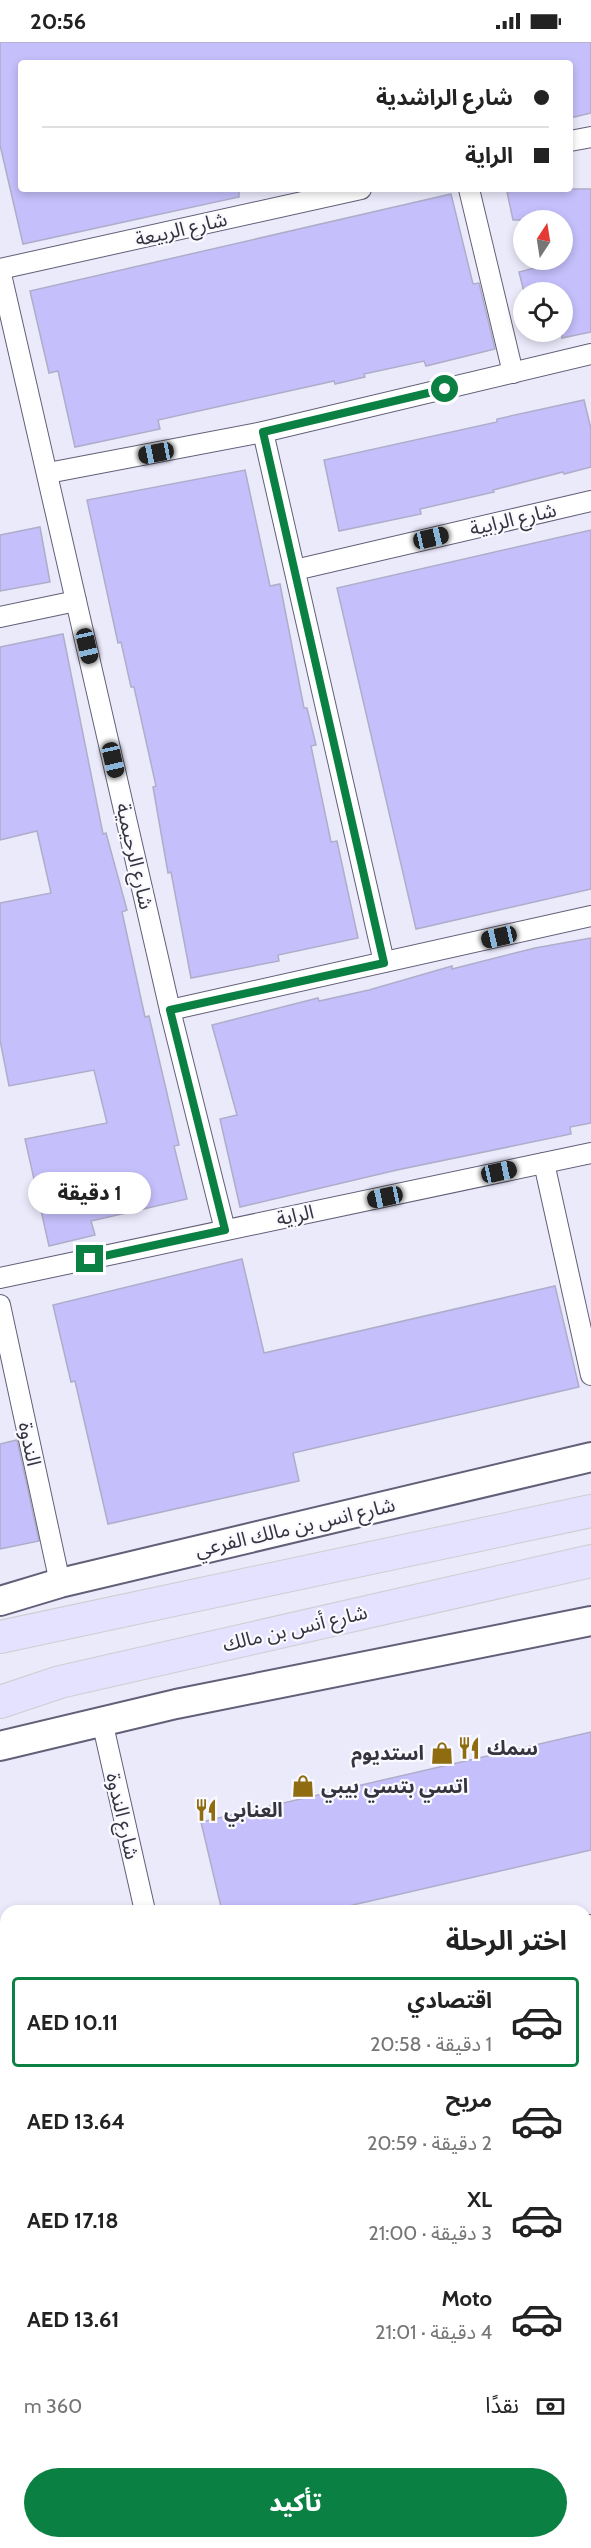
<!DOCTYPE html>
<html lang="ar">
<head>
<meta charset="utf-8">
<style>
  body { margin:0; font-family:Cabin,"Noto Sans Arabic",sans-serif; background:#f2f2f2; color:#222; direction:rtl; height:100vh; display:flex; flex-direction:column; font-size:22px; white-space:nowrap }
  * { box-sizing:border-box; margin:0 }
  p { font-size:20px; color:#767676 }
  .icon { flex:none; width:33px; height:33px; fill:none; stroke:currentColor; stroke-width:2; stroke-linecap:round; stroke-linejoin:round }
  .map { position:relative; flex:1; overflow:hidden; direction:ltr }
  .sheet { position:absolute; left:0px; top:1863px; width:591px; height:644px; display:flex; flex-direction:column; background:#fff; border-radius:18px 18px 0 0; box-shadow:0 3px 9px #0003; direction:rtl }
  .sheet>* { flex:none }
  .banner { position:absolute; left:18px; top:18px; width:555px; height:132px; border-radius:6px; box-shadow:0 3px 9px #0003; direction:rtl; display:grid; align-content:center; height:132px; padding:0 24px; background:#fff }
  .needle { width:39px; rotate:12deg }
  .fabs { position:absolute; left:513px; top:168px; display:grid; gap:12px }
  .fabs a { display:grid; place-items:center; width:60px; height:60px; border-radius:50%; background:#fff; box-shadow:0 3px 9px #0003; font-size:30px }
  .end { position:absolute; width:27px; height:27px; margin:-14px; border:8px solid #0b8043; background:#fff; box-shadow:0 0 0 3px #fff }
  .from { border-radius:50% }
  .bubble { position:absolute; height:42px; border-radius:21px; background:#fff; box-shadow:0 3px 9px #0003; font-size:20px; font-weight:800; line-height:42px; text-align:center; direction:rtl }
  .car { position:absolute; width:18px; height:36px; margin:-18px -9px; border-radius:8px; box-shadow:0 0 4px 2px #0007; background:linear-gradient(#222 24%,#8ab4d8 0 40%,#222 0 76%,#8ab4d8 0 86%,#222 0) }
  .banner b { display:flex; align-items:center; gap:21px; height:57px; font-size:22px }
  .banner b+b { border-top:2px solid #e0e0e0 }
  .banner i { width:15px; height:15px; background:#222 }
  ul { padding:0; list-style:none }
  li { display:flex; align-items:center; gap:18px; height:90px; margin:0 12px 9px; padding:0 12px; border:3px solid transparent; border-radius:6px }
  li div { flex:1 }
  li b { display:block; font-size:22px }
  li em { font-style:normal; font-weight:800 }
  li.current { border-color:#0b8043 }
  li>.icon { width:54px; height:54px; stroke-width:1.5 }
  h2 { padding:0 24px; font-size:27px; line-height:72px }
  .pay { display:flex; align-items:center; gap:15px; height:66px; padding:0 24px; font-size:22px }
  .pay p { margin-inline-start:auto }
  .primary-button { display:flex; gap:12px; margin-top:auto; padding:12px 24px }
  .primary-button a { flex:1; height:69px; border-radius:36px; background:#0b8043; color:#fff; font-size:24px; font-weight:800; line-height:69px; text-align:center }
  .status { display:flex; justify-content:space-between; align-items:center; height:42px; padding:0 30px; background:#fff; direction:ltr }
  .status svg { height:16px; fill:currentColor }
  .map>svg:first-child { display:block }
  .building { fill:#c5bffb; stroke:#afadc9; stroke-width:1.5 }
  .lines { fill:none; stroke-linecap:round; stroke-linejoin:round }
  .street-casing { stroke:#625f78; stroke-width:22 }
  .secondary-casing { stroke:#625f78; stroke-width:32 }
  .primary-casing { stroke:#ceced1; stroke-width:34 }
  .street { stroke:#fff; stroke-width:20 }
  .secondary { stroke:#fff; stroke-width:28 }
  .primary { stroke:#e4e2fe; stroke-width:32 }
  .route { stroke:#0b8043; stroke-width:8 }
  .labels { text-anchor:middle; stroke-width:4.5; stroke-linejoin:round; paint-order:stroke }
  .street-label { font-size:20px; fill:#34333e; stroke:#f9f9ff }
  .poi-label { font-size:20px; font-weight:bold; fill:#34333e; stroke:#f9f9ff; text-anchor:start }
</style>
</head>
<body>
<div class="status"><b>20:56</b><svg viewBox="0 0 49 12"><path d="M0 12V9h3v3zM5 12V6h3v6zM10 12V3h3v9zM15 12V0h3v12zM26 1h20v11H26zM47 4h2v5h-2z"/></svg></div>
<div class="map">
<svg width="591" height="2506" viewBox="0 0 591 2506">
  <rect width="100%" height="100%" fill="#ebeafb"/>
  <g class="building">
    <path d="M0,0H591V71L570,76V21H21V147H239V155L23,202L0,103Z"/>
    <path d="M522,147H591V290L562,296V250H524L519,230L562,219V178H513L507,150Z"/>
    <path d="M451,152L473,242L479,241L495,307L426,324L424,319L364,332L365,335L335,342L334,339L158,378L160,387L75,405L58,329L49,331L30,249Z"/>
    <path d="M584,358L591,387V425L564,432L563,430L493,448L494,450L420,467L421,472L339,489L324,418L497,380V377Z"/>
    <path d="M245,428L270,544L280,542L304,666H307L316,703L311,704L331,800L337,799L358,896L278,913L279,919L191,936L171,830L168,831L153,745L156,744L134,645H131L121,600L118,601L87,458Z"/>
    <path d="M40,485L50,540L0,549V493Z"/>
    <path d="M591,488V847L416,887L337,546Z"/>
    <path d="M63,592L103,792L106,791L127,868L122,870L145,975L149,974L179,1103L174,1104L187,1157L91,1179L95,1193L49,1204L25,1097L107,1081L94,1028L9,1044L0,998V861L51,851L37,789L0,798V605Z"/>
    <path d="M591,896V1081L570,1085L571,1092L397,1128L240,1165L220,1077L237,1073L212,983L318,956L319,959L369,948L452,924V927L535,906Z"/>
    <path d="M242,1217L264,1311L555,1244L579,1345L293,1411L299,1439L108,1482L75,1339L71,1340L53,1263Z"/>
    <path d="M17,1398L39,1499L0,1507V1402Z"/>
    <path d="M591,1690V1808L327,1869H222L201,1780Z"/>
  </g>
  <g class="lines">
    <g class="street-casing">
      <g id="street">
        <path d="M570,99L591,95"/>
        <path d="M469,147L513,331"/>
        <path d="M0,227L361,147"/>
        <path d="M0,228L170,968L225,1188"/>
        <path d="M263,390L384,920"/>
        <path d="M48,431L263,390L591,312"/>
        <path d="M295,528L591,459"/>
        <path d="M0,575L76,559"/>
        <path d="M170,968L591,874"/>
        <path d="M544,1121L591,1333"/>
        <path d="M0,1236L591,1111"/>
        <path d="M0,1263L60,1541"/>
        <path d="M102,1679L145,1869"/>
        <path d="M585,1884L591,1883"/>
        <path d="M585,2124L591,2122"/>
        <path d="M286,2500L287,2506"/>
        <path d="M523,2500L524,2506"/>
        <path d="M160,2506L185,2500"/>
      </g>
    </g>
    <g class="secondary-casing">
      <g id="secondary">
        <path d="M0,1559L60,1541L591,1415"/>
        <path d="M0,1704L176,1662L591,1579"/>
      </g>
    </g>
    <g class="primary-casing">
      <g id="primary">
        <path d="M0,1595L591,1469"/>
        <path d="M0,1660L60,1640L591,1519"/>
      </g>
    </g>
    <use href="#street" class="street"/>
    <use href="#secondary" class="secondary"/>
    <use href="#primary" class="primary"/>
  </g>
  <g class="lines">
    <path class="route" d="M90,1217L225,1188L170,968L384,921L263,390L445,347"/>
  </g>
  <defs>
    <g id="restaurant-bare" transform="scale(1.8)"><path d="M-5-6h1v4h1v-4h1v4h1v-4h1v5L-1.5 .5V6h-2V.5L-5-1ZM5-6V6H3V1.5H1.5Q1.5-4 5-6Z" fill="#8e6c0f" stroke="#f9f9ff" stroke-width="2.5" paint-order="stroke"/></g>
    <g id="shop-bare" transform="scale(1.8)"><path d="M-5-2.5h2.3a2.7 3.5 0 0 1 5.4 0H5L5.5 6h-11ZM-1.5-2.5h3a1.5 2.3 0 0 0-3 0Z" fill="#8e6c0f" stroke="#f9f9ff" stroke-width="2.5" paint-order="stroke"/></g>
  </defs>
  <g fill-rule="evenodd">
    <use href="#restaurant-bare" x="469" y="1706"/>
    <use href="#shop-bare" x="442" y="1711"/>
    <use href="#shop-bare" x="303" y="1744"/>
    <use href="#restaurant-bare" x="206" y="1768"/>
  </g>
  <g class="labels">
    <g class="street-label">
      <text transform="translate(181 187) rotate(-13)" y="7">شارع الربيعة</text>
      <text transform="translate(513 477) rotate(-13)" y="7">شارع الرابية</text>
      <text transform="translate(135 814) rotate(77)" y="7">شارع الرحيمية</text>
      <text transform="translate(295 1173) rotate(-12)" y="7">الراية</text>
      <text transform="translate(30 1402) rotate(78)" y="7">الندوة</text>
      <text transform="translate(295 1485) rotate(-13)" y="7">شارع انس بن مالك الفرعي</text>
      <text transform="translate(295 1586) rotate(-13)" y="7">شارع أنس بن مالك</text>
      <text transform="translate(123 1774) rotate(77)" y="7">شارع الندوة</text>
    </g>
    <g class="poi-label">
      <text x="487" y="1713">سمك</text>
      <text x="424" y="1718" text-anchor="end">استديوم</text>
      <text x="321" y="1751">اتسي بتسي بيبي</text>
      <text x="224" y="1775">العنابي</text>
    </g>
  </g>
</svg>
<div class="fabs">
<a><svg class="needle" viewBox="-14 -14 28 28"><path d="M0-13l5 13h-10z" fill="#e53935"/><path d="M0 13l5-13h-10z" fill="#767676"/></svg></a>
<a><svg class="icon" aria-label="locate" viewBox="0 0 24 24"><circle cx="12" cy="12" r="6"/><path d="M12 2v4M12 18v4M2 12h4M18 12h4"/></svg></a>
</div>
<i class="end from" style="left:445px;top:347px"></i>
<i class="end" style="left:90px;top:1217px"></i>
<div class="bubble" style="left:28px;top:1130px;width:123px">1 دقيقة</div>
<i class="car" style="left:156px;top:411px;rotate:259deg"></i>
<i class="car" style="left:431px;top:496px;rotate:77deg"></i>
<i class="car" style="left:87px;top:604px;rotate:167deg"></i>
<i class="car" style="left:113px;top:718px;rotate:167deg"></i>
<i class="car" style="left:499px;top:895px;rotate:257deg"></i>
<i class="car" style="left:499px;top:1130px;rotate:78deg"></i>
<i class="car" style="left:385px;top:1155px;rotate:258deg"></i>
<div class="banner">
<b><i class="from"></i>شارع الراشدية</b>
<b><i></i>الراية</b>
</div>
<section class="sheet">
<h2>اختر الرحلة</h2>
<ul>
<li class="current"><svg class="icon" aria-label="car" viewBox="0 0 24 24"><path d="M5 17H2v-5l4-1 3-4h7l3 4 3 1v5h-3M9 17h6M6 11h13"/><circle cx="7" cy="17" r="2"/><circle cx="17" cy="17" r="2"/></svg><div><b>اقتصادي</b><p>1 دقيقة · 20:58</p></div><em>AED 10.11</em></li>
<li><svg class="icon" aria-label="car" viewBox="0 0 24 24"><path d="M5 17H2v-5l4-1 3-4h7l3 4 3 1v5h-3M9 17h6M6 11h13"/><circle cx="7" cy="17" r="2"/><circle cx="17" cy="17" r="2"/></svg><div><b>مريح</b><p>2 دقيقة · 20:59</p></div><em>AED 13.64</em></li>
<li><svg class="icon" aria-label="car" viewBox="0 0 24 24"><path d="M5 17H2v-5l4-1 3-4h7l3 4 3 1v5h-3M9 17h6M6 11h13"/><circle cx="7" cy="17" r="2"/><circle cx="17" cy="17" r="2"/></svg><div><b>XL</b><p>3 دقيقة · 21:00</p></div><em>AED 17.18</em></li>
<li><svg class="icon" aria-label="car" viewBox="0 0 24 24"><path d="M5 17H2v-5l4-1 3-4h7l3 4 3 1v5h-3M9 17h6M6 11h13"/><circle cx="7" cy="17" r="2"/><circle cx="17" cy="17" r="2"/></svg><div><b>Moto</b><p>4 دقيقة · 21:01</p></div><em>AED 13.61</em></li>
</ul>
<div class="pay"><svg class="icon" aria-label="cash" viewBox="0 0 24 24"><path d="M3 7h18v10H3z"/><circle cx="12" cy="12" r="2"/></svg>نقدًا<p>360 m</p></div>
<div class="primary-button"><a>تأكيد</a></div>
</section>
</div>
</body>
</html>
